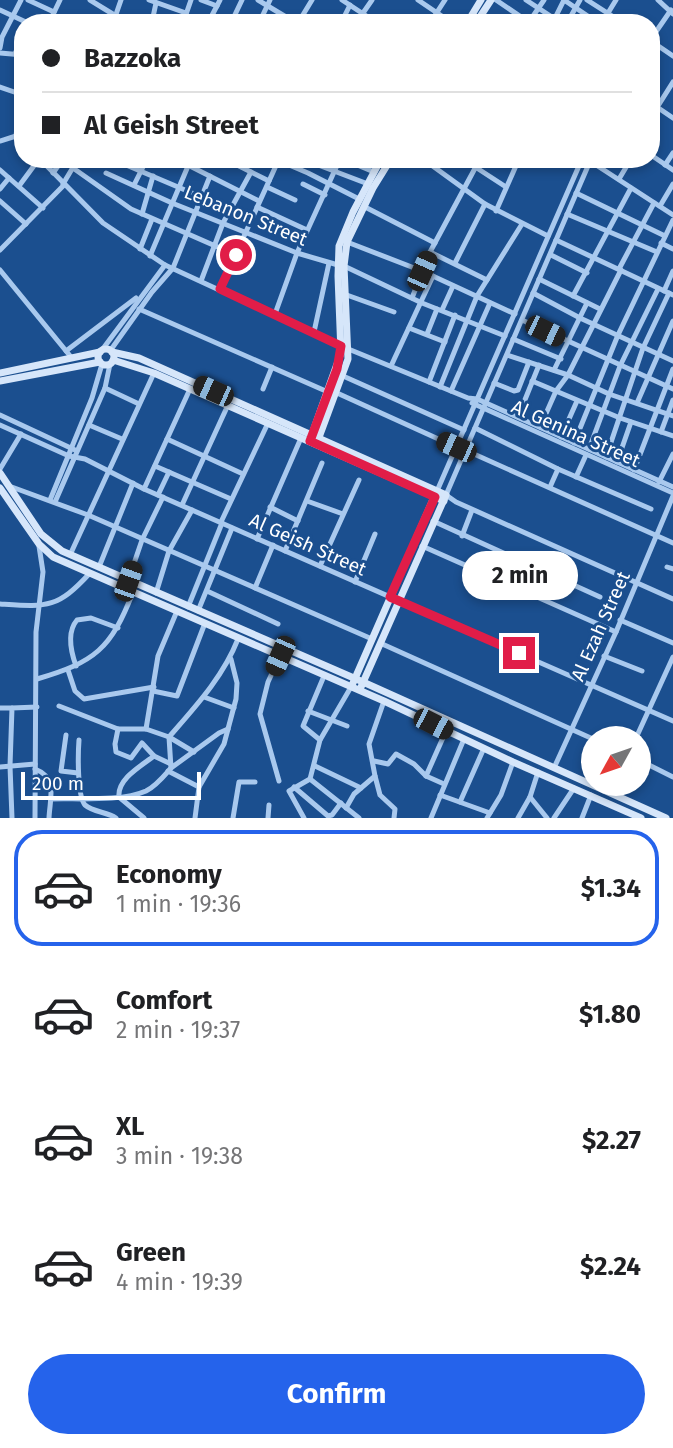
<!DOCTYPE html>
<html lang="en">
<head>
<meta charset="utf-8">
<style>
  body { margin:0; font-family:"Fira Sans",sans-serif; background:#f6f6f6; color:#202124; height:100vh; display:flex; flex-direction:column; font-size:26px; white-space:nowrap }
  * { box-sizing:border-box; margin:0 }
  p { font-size:23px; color:#757577 }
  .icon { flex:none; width:38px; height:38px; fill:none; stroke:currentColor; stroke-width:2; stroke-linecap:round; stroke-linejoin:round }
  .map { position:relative; height:818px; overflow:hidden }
  .side { display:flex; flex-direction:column; background:#fff; flex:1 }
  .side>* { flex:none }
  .hud { position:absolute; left:14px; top:14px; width:646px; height:154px; border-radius:28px; box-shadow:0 4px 10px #0003; display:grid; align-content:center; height:154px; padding:0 28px; background:#fff }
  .needle { width:46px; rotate:230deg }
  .fabs { position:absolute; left:581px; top:726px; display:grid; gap:14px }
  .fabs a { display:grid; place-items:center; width:70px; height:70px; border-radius:50%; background:#fff; box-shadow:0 4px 10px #0003; font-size:35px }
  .scale { position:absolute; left:21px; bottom:18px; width:180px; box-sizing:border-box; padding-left:7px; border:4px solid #fff; border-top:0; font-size:19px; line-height:24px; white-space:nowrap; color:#fff; -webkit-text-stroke:5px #1b4f8f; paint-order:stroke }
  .end { position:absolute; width:32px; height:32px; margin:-16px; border:9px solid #e11d48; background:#fff; box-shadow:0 0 0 4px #fff }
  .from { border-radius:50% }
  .bubble { position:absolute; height:49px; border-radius:24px; background:#fff; box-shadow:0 4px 10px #0003; font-size:23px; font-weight:700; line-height:49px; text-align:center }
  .car { position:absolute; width:21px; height:42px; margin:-21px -10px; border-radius:9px; box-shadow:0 0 5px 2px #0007; background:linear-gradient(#222 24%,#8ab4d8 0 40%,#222 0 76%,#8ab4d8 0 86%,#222 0) }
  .hud b { display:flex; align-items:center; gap:24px; height:66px; font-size:26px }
  .hud b+b { border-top:2px solid #e0e0e0 }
  .hud i { width:18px; height:18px; background:#202124 }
  ul { padding:12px 0 0; list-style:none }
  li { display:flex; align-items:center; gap:21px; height:116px; margin:0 14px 10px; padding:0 14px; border:4px solid transparent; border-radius:28px }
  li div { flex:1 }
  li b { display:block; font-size:26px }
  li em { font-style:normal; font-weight:700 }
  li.on { border-color:#2563eb }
  li>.icon { width:63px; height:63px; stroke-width:1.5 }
  .button { display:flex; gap:14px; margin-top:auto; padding:14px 28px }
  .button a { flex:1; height:80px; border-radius:42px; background:#2563eb; color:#fff; font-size:28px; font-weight:700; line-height:80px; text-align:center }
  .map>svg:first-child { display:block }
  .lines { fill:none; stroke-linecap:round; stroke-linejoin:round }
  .minor { stroke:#a9c9ee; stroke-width:5 }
  .secondary { stroke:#d6e6fa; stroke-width:7 }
  .route { stroke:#e11d48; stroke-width:9 }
  .labels { text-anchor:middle; stroke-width:6; stroke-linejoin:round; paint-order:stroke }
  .street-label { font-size:19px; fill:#fff; stroke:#1b4f8f }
</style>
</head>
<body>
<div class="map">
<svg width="673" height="818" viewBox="0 0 673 818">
  <rect width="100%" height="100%" fill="#1b4f8f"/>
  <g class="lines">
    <g class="minor">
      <path d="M28,0L54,12"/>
      <path d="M90,0L116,16"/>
      <path d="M149,0L186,13"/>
      <path d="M201,0L217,6"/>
      <path d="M258,0L296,23"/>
      <path d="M342,0L377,23"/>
      <path d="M418,0L452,23"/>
      <path d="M496,0L530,23"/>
      <path d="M526,0L561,23"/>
      <path d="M564,0L598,23"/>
      <path d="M587,0L623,23"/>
      <path d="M658,0L673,14"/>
      <path d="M156,3L153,17L165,23"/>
      <path d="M0,10L28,23"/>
      <path d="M363,13L372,0"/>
      <path d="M608,13L616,0"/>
      <path d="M555,18L564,0"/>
      <path d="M529,22L544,0"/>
      <path d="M49,23L60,0"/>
      <path d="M83,23V22"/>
      <path d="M113,23L121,0"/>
      <path d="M183,23L191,0"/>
      <path d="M208,23L220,0"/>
      <path d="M231,23L242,0"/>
      <path d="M259,23L270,0"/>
      <path d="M298,23L312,0"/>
      <path d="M341,23L350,5"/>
      <path d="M430,23L445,0"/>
      <path d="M567,23L580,0"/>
      <path d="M651,39L671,10"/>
      <path d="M651,41L673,56"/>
      <path d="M0,48L2,37L21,0"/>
      <path d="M0,53L23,55"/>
      <path d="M15,54L23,35"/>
      <path d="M0,87L23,95"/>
      <path d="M21,95L16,136L23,142"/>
      <path d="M651,103L673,118"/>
      <path d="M651,117L673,82"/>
      <path d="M0,141L16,136"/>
      <path d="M651,155L673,170"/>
      <path d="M40,159L103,223L165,265L341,346L468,398L477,399L673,487"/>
      <path d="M112,159L251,218"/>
      <path d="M176,159L259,201"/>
      <path d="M225,159L269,181"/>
      <path d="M275,159L308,173L359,199"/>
      <path d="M343,159L374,172"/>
      <path d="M423,159L485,204L548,236"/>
      <path d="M463,159L506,187"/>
      <path d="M503,159L515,166"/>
      <path d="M591,159L446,495L456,502L673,599"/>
      <path d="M590,161L673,215"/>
      <path d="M313,163L368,184"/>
      <path d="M665,165L673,153"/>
      <path d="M73,168L131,209L236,255"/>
      <path d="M0,170L43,208"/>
      <path d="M53,173L63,159"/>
      <path d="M106,173L172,203L297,253L338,265"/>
      <path d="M619,179L631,159"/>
      <path d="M63,184L78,159"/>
      <path d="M303,184L325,195"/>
      <path d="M134,185L147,159"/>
      <path d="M19,186L39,159"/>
      <path d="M267,187L295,200"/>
      <path d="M0,189L9,178"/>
      <path d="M576,193L665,236"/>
      <path d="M0,201L26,224"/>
      <path d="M660,206L673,184"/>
      <path d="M257,207L307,230"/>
      <path d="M365,207L435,243"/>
      <path d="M496,211L519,159"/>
      <path d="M142,214L153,176"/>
      <path d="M567,214L657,252"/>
      <path d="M556,240L673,295"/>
      <path d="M347,242L422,271L515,314"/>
      <path d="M661,243L673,249"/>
      <path d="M140,249L152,219"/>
      <path d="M0,250L64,185"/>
      <path d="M430,252L487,280"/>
      <path d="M551,255L587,273"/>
      <path d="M150,256L191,159"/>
      <path d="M455,263L485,204"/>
      <path d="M344,266L422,303L505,336"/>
      <path d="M619,269L654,203"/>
      <path d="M0,270L71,357"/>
      <path d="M539,279L600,309"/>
      <path d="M201,281L223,223L251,172"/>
      <path d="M220,289L279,159"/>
      <path d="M664,291L673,271"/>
      <path d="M533,293L580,318L673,361"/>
      <path d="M344,294L394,312"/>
      <path d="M573,296L631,188"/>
      <path d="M412,298L430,252L480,159"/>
      <path d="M139,309L328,392"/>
      <path d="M442,310L453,286"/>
      <path d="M275,314L297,253L340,159"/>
      <path d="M522,320L673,389"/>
      <path d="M409,328L445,342"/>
      <path d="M314,332L329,263"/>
      <path d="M427,334L437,309"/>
      <path d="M513,339L561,359"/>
      <path d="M102,350L165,265"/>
      <path d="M66,351L136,298"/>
      <path d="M110,351L152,292L173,268L210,176"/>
      <path d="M507,355L568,375L609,394L673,416"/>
      <path d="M391,366L433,276"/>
      <path d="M554,370L587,303"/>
      <path d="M343,376L464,430"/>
      <path d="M532,381L620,418L673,436"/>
      <path d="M429,382L455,315"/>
      <path d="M494,383L514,391L518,390L529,362"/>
      <path d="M440,387L477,296L522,224"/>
      <path d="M105,388L139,404"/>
      <path d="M263,389L272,367"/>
      <path d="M451,391L490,303"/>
      <path d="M337,393L456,447"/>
      <path d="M472,403L673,493"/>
      <path d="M637,403L673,321"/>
      <path d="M0,415L75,450"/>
      <path d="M518,417L539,365"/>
      <path d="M0,425L69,456L85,459L144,489L673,721"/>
      <path d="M89,425L122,439"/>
      <path d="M540,427L556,391L568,375L621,270"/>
      <path d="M475,428L558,469L651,509"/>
      <path d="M661,432L673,400"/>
      <path d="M561,437L577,401"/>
      <path d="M167,439L243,474"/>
      <path d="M574,443L618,335L673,220"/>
      <path d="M589,449L620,366L658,289"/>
      <path d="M465,450L673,543"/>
      <path d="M606,457L643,348L669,293"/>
      <path d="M617,462L631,422"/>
      <path d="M155,466L231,499"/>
      <path d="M0,469L21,434"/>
      <path d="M634,470L673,369"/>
      <path d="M576,477L586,455"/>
      <path d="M659,482L673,454"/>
      <path d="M9,486L88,515L372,639"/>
      <path d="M550,487L558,469"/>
      <path d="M144,489L190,389"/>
      <path d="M437,491L582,159"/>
      <path d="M158,495L169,472"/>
      <path d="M50,500L92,398L102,364"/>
      <path d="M307,501L343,514"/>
      <path d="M55,502L105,388L110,364"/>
      <path d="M182,505L228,405"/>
      <path d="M270,507L298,521"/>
      <path d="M433,521L600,597"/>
      <path d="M221,522L268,423"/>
      <path d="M462,536L472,510"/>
      <path d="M257,539L301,438"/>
      <path d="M422,546L616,632"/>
      <path d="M285,551L322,463"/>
      <path d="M70,555L154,373"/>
      <path d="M320,566L359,480"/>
      <path d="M99,567L133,483"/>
      <path d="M667,567L673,569"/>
      <path d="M128,581L142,540L163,497"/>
      <path d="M355,582L375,534"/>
      <path d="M255,588L273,545"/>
      <path d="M207,591L278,624"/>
      <path d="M156,593L169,551L192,510"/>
      <path d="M0,604C47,607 57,609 90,573"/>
      <path d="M188,607L222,523"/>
      <path d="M198,611L232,528"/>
      <path d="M620,620L673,643"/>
      <path d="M380,643L593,739"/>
      <path d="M604,656L642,671"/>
      <path d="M76,666C71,652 66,633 77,620L91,618L118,628"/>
      <path d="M68,670L75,691L84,699L154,687"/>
      <path d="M37,679C95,662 111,649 133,592"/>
      <path d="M153,691L177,696L205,623"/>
      <path d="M204,697L234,708"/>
      <path d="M59,706L118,729H146L169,737L194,752"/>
      <path d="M0,708H12"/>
      <path d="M308,711L347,726"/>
      <path d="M118,729L115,744L116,752L131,758L142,743L154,756L171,764"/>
      <path d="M146,729L158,656L177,611"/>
      <path d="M66,735L61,771L78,773"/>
      <path d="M636,738L673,657"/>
      <path d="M79,740C78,753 77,796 85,805C93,812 107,812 116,818"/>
      <path d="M320,740L303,726L324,676"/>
      <path d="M639,760L673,777"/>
      <path d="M374,761L388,764L396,754L414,764L426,776L446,731"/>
      <path d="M315,766L361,788"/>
      <path d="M0,767L35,764"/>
      <path d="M171,768L219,733L228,729"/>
      <path d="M554,768L616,632L673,496"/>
      <path d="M35,769C58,778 50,797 49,818"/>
      <path d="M168,771L199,787"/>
      <path d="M375,776L380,795L395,809L394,818"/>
      <path d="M426,776L444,784"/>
      <path d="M310,779L359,818"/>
      <path d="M279,781L260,714L268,682L280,656"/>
      <path d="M294,787L328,816L332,815L341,803"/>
      <path d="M440,795L490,813"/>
      <path d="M530,797L547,818"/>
      <path d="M50,799C77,798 121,802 146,791C156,786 164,776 171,768L169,737C196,706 223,677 238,639"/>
      <path d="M460,802L484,748"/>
      <path d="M346,808L354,794L375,776L369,744L384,701"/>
      <path d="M12,818L10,766L12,708L37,707"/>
      <path d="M35,818L36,632L43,572L39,546"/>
      <path d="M144,818L119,797C117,779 141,766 154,756"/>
      <path d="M195,818L199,787L224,744L236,699L237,683L231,659"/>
      <path d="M233,818L239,782H255"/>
      <path d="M268,818L269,805"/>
      <path d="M304,818L289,791L310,779L320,740L351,687"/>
      <path d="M431,818L464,739"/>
      <path d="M487,818L501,795L513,762"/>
      <path d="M518,818L530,797L538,772"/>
      <path d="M554,818L574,788"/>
      <path d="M582,818L591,795"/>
    </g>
    <g class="secondary">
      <path d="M467,23L481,0"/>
      <path d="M476,23L491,0"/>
      <circle cx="106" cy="357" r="8"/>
      <path d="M112,352L139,358L446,495L361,687"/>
      <path d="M113,360L154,373L444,501"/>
      <path d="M0,373L100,352"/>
      <path d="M0,381L100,362"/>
      <path d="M311,437L341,353L338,276L339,246L353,212L381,159"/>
      <path d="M318,440L348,359L344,266L347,242L373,188L391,159"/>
      <path d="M0,473L41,534L62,551L363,682L666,818"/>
      <path d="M0,488L39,544L53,557L384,701L513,762L641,818"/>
      <path d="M353,683L435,495"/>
    </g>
  </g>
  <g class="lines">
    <path class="route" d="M236,255L220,289L341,346L337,369L310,441L435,497L390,597L519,653"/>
  </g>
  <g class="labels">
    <g class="street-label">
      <text transform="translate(246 215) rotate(22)" y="7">Lebanon Street</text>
      <text transform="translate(576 433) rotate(24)" y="7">Al Genina Street</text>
      <text transform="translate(308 544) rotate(24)" y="7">Al Geish Street</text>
      <text transform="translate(600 626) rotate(-66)" y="7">Al Ezah Street</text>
    </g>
  </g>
</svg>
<div class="fabs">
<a><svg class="needle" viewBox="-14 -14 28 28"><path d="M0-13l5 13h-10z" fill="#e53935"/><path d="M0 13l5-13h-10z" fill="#757577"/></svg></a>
</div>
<div class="scale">200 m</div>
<i class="end from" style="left:236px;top:255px"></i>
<i class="end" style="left:519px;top:653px"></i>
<div class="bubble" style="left:462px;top:551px;width:116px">2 min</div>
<i class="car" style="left:422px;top:271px;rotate:24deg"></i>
<i class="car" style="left:545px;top:331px;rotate:116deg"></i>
<i class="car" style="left:213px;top:391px;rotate:294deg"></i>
<i class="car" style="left:456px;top:447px;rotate:294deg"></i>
<i class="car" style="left:128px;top:581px;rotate:19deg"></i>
<i class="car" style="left:280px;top:656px;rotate:204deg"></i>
<i class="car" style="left:433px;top:724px;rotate:117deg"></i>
<div class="hud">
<b><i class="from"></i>Bazzoka</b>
<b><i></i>Al Geish Street</b>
</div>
</div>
<section class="side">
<ul>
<li class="on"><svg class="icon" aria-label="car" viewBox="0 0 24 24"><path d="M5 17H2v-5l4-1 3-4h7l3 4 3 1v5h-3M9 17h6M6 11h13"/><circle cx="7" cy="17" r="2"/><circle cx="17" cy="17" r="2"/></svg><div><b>Economy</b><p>1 min · 19:36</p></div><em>$1.34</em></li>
<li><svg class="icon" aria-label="car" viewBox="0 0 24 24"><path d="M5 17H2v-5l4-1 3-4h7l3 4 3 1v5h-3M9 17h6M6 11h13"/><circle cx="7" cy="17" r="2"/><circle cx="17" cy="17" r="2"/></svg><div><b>Comfort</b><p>2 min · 19:37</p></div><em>$1.80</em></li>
<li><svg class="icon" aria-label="car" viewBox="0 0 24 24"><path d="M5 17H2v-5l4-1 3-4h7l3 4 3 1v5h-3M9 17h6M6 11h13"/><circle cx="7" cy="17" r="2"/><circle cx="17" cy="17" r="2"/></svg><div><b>XL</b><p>3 min · 19:38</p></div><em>$2.27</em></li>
<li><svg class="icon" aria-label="car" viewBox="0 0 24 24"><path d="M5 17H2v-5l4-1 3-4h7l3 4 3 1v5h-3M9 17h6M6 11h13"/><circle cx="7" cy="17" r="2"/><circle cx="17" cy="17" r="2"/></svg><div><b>Green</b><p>4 min · 19:39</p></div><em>$2.24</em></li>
</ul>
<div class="button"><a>Confirm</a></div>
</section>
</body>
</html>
